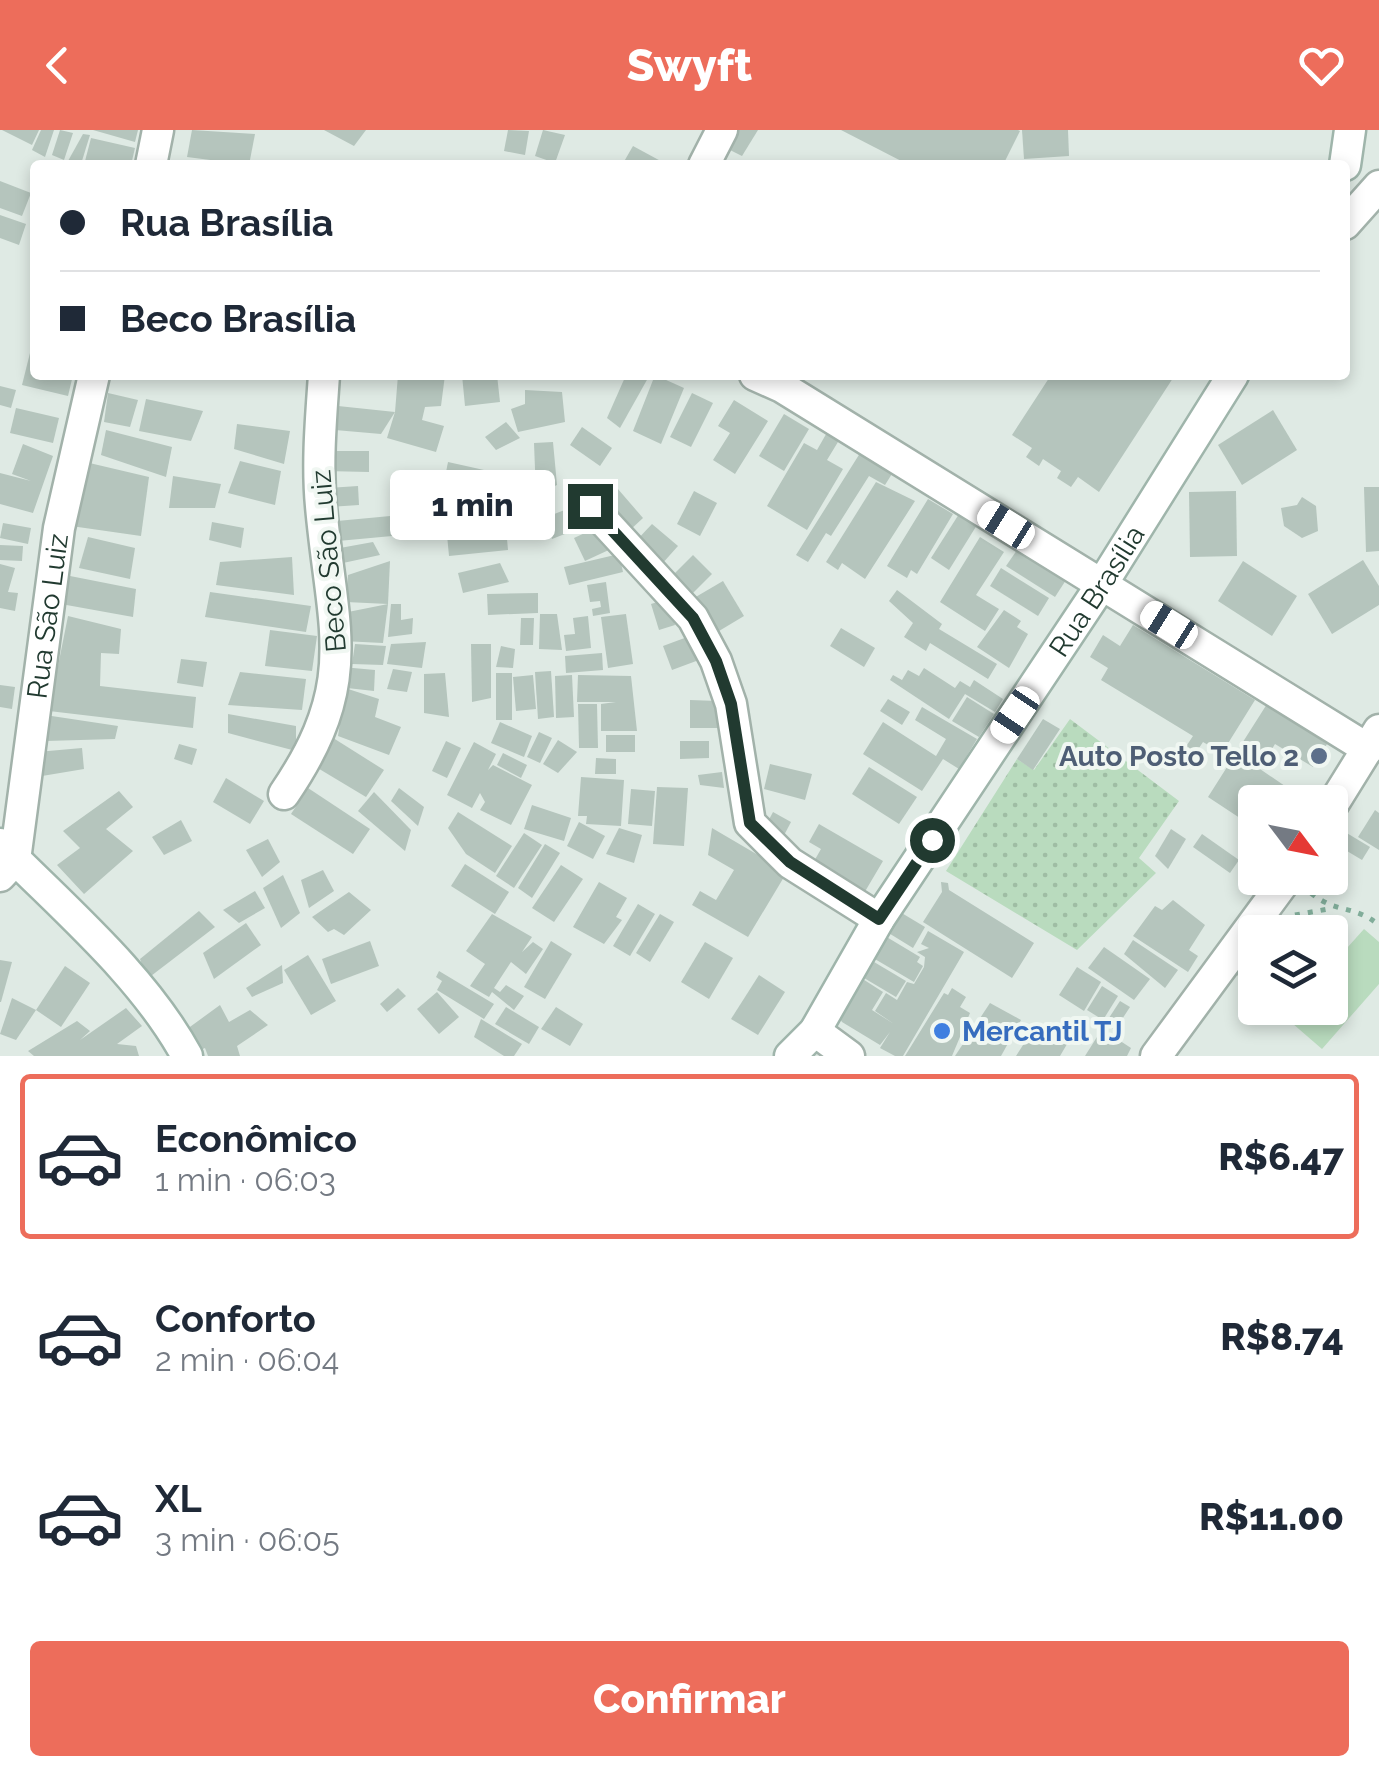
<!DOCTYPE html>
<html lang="pt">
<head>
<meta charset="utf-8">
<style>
  body { margin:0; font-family:Raleway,sans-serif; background:#f6f6f7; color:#1f2937; height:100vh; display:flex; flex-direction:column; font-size:38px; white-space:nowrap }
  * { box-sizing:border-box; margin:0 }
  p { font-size:32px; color:#747a83 }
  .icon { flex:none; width:55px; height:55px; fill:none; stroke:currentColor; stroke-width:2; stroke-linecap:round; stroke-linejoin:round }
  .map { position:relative; height:926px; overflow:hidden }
  .drawer { display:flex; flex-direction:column; background:#fff; flex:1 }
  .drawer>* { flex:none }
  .top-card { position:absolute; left:30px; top:30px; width:1320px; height:220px; border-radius:10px; box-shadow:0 5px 15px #0003; display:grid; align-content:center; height:220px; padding:0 30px; background:#fff }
  .needle { width:65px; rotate:122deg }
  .controls { position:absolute; left:1238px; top:655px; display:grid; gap:20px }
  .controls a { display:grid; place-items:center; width:110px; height:110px; border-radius:10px; background:#fff; box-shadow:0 5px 15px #0003; font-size:50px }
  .end { position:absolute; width:45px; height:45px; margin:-22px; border:12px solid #213a30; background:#fff; box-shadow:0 0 0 5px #fff }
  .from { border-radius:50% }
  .bubble { position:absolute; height:70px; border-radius:10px; background:#fff; box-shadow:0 5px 15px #0003; font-size:32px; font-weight:800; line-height:70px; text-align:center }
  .car { position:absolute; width:30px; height:60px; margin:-30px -15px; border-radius:12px; box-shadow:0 0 8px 2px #0007; background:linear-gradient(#fff 24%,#345 0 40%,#fff 0 76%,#345 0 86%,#fff 0) }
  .top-card b { display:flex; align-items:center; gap:35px; height:95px; font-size:38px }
  .top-card b+b { border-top:2px solid #e0e1e3 }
  .top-card i { width:25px; height:25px; background:#1f2937 }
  ul { padding:18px 0 0; list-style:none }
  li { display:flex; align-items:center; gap:30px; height:165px; margin:0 20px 15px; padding:0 10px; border:5px solid transparent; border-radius:10px }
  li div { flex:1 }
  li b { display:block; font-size:38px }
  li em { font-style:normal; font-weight:800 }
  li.active { border-color:#ed6d5b }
  li>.icon { width:90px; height:90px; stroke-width:1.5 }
  .primary-button { display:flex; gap:20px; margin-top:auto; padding:20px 30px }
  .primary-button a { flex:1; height:115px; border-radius:10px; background:#ed6d5b; color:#fff; font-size:40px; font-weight:800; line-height:115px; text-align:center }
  header { display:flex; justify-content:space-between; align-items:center; height:130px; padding:0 30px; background:#ed6d5b; color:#fff; font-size:45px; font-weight:800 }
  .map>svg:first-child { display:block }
  .grass { fill:url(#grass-dots) }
  .green { fill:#b9dbbe }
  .building { fill:#b5c5bd }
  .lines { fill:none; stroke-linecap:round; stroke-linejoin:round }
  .street-casing { stroke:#a2b2aa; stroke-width:35 }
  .secondary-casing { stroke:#9fb5ab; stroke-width:35 }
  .path { stroke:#81ad9a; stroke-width:5; stroke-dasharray:5 8; stroke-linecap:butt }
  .street { stroke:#fff; stroke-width:30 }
  .secondary { stroke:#fff; stroke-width:30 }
  .route { stroke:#213a30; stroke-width:12 }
  .service-dot { fill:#5c6f8a; stroke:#f0f7f2; stroke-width:4 }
  .shop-dot { fill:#3f7fe0; stroke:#f0f7f2; stroke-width:4 }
  .labels { text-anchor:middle; stroke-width:8; stroke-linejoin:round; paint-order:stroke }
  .street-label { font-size:28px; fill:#213a30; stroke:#f0f7f2 }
  .service-label { font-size:28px; font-weight:bold; fill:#4e5e75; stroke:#f0f7f2; text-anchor:end }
  .shop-label { font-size:28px; font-weight:bold; fill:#366cbe; stroke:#f0f7f2; text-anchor:start }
</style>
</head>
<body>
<header><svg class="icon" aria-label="back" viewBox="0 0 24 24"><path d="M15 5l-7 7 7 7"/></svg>Swyft<svg class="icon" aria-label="heart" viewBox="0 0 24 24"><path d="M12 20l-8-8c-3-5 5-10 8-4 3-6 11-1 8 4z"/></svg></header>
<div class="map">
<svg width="1379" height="926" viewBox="0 0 1379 926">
  <defs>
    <pattern id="grass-dots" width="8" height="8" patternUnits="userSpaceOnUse" patternTransform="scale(2.5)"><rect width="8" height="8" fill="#b9dbbe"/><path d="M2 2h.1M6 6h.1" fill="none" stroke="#9fbda4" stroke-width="1.8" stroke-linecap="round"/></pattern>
  </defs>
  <rect width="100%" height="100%" fill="#dfeae4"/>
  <path class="grass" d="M1070,589L1179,671L1139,728L1156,743L1077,820L946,741L1017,629L1034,640Z"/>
  <path class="green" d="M1364,799L1379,812V854L1322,919L1285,887L1294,878H1330V837Z"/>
  <g class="building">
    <path d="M2,0H39L32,15Z"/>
    <path d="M41,0H54L45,27L32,20Z"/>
    <path d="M60,0L73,3L64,30L52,25Z"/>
    <path d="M93,0H138L135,12Z"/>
    <path d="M192,0L255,4L249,35L187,27Z"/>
    <path d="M324,0H366L354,16Z"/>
    <path d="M508,0L529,1L525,25L504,21Z"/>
    <path d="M543,0L565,5L555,33L535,26Z"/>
    <path d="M733,0H758L742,26L724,17Z"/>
    <path d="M841,0H1018L1020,1L1003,35H909Z"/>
    <path d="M1022,0H1068L1069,26L1024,29Z"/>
    <path d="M83,4L90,5L81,34L68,31Z"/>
    <path d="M91,8L135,18L131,35H84Z"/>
    <path d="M633,16L668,35H622Z"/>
    <path d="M0,51L31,63L22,86L0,78Z"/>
    <path d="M0,85L26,94L19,115L0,108Z"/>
    <path d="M30,223L35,224V245H73L68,266L22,255Z"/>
    <path d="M398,245H445L441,276L425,277L422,290L444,296L436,322L387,308L395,282Z"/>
    <path d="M462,245H497L500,272L465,276Z"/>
    <path d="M626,245L648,248L620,298L607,288Z"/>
    <path d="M655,245L684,258L661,314L633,301Z"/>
    <path d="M1051,245H1175L1099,362L1078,347L1071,357L1057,348L1061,341L1043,329L1039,336L1026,327L1032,318L1012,305Z"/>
    <path d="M0,256L16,260L11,278L0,275Z"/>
    <path d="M525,260L562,262L565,292L518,302L511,279L525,274Z"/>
    <path d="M108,263L138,270L130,297L104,292Z"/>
    <path d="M692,263L713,273L691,317L670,307Z"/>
    <path d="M146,269L203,281L191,311L139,301Z"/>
    <path d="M734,270L768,291L735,344L713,330L730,303L718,296Z"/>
    <path d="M338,276L395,282L381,304L335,300Z"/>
    <path d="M16,278L59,288L53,313L10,303Z"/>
    <path d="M1273,280L1297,320L1242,355L1218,315Z"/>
    <path d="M784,284L809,299L784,341L759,326Z"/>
    <path d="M506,292L520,308L496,320L485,307Z"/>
    <path d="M237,294L290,301L284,334L234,319Z"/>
    <path d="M582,297L612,318L600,336L570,315Z"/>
    <path d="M829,299L841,307L827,330L843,339L807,400L767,376L804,313L817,320Z"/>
    <path d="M106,300L172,317L166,347L101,325Z"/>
    <path d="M553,312L557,355L536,365L534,313Z"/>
    <path d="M23,314L53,326L33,383L0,374V343L31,351L12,344Z"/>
    <path d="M862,320L895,339L885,355L869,346L831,406L826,403L808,432L796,425Z"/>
    <path d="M326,321H369V342L325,341Z"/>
    <path d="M81,331L149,347L141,406L71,396Z"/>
    <path d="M240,331L281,341L275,375L228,363Z"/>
    <path d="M448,332L493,342L497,358L445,347Z"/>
    <path d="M173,346L221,354L215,378H169Z"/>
    <path d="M420,348L458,359L450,387L411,376Z"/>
    <path d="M511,348L524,349L520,399L506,398Z"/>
    <path d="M611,351L643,388L629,401L596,365Z"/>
    <path d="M876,352L915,371L865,449L842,433L838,440L826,432Z"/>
    <path d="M358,356L359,375L329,377L328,358Z"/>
    <path d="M1364,357H1379V421L1366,422Z"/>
    <path d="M501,359L499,393L465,403L506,398L508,420L449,426L447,405L465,403L468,360L488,362L487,390L492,362Z"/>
    <path d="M694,361L717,373L700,406L677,394Z"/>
    <path d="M1236,361L1237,426L1190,427L1189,362Z"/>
    <path d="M1302,367L1316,376L1318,401L1302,408L1284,396L1281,378L1297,375Z"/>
    <path d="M928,369L953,384L917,444L911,440L907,448L887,436Z"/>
    <path d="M580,374L588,395L552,409L544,388Z"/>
    <path d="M959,384L977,395L949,440L931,428Z"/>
    <path d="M401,385L403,405L338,411L337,391Z"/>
    <path d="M212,392L244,398L241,418L209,410Z"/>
    <path d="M3,393L31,398L28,414L0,408Z"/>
    <path d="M652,394L678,416L661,435L635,412Z"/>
    <path d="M602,395L613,418L585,431L574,408Z"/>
    <path d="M88,407L135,418L130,449L79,438Z"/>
    <path d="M980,407L1004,422L976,465L999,479L985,501L940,472Z"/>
    <path d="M373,412L380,425L343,433L340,418Z"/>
    <path d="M0,415L23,416L22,431L0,430Z"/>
    <path d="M1017,420L1066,450L1055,467L1006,436Z"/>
    <path d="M619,424L623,442L569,455L564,437Z"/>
    <path d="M693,425L712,444L693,463L674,444Z"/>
    <path d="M292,427L294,465L216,455L220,432Z"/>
    <path d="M1363,430L1379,456V475L1332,504L1308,464Z"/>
    <path d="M390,431L388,474L346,472L348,445Z"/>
    <path d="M1243,431L1297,466L1272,506L1218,471Z"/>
    <path d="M500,433L509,452L463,463L458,443Z"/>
    <path d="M0,434L15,438L8,462L18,463L15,481L0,478Z"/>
    <path d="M1001,438L1049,468L1038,486L990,456Z"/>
    <path d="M65,445L136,459L133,487L61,474Z"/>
    <path d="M723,451L744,486L714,504L694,468Z"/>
    <path d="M606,452L610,483L593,486L592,479L601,477L600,471L590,472L587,455Z"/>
    <path d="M897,460L942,494L939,499L997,534L988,549L930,513L926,521L904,507L913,493L889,471Z"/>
    <path d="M210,462L311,476L306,502L205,487Z"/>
    <path d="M538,463V483L488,485L487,464Z"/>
    <path d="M667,469L675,495L659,500L651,474Z"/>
    <path d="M388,474L383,513L342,511L343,483Z"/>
    <path d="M391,474H401V490L413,488L412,504L388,507Z"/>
    <path d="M1004,480L1021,491L1017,497L1028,504L1009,538L977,517Z"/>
    <path d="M540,484H557L562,520L539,519Z"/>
    <path d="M626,484L633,534L608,538L601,487Z"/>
    <path d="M68,486L121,499L119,524L101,523L100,556L196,567L193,598L49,581Z"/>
    <path d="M588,486L591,518L566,521L564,505L575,504L573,488Z"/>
    <path d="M521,488H534L533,515H520Z"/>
    <path d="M1133,495L1255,570L1222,623L1203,612L1195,624L1185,618L1193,606L1101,550L1108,538L1090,527L1103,505L1120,516Z"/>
    <path d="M841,498L875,518L864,537L830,516Z"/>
    <path d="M270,500L317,506L312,541L265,536Z"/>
    <path d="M698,503L707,527L672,540L663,516Z"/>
    <path d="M426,512L422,538L387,534L391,514Z"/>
    <path d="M355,514L386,516L383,535L352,534Z"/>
    <path d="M471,514H491V568L472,572Z"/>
    <path d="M501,516L515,519L513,538L496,537Z"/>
    <path d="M602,523L603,540L566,543L565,526Z"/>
    <path d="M181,529L207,532L203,557L177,553Z"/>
    <path d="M342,537L375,540L374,561L338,557Z"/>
    <path d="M924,538L955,558L960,551L970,557L974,550L1003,569L995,582L965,564L949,589L890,550L893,545L902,550L908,540L919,546Z"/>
    <path d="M393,539L412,542L407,562L387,559Z"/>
    <path d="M551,541L554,587L538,589L535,542Z"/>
    <path d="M240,542L306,549L302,580L228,575Z"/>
    <path d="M445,543L449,587L424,583V544Z"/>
    <rect x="496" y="543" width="16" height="47"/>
    <path d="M533,545L536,579L516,581L513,547Z"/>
    <path d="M572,545L574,587L556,588L555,546Z"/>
    <path d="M578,545L631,546L637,601H601V574L616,572H577Z"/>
    <path d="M0,555L15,557L12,579L0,577Z"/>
    <path d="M345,558L379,569L375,587L401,597L389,625L338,606Z"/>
    <path d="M967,567L994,584L979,607L952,591Z"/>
    <path d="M888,569L910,582L902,595L880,581Z"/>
    <path d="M690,570L718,571V598H690Z"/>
    <path d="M578,574H597L598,618H579Z"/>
    <path d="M1267,574L1327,614L1313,637L1275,614L1260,639L1301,667L1298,672H1255V698L1208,667Z"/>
    <path d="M922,577L977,609L959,639L943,629L922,661L863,624L883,592L936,626L946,609L915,590Z"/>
    <path d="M228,584L296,596V621L228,603Z"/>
    <path d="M45,585L118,596L115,609L46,611Z"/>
    <path d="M1043,589L1060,599L1033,640L1017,629Z"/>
    <path d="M500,592L532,606L524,627L491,613Z"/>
    <path d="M539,602L552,608L540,633L527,627Z"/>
    <rect x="606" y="605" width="29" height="17"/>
    <path d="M330,606L384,640L366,667L311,634Z"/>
    <path d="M558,610L577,622L558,643L543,634Z"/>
    <path d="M446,611L461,618L447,648L432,641Z"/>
    <path d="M680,611H709V628L680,629Z"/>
    <path d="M474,612L496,624L488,640L493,635L532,655L511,695L480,680L485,672L480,663L472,678L447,665Z"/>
    <path d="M179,614L197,619L192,635L174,629Z"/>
    <path d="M82,618L84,639L42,646L37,622Z"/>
    <path d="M503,623L527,635L521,648L497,635Z"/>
    <path d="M596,628L616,629V644H595Z"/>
    <path d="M770,634L812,644L805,670L764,659Z"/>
    <path d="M869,637L917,667L899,694L852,664Z"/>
    <path d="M722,642L724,658L700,655L698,645Z"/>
    <path d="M581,647L624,650L621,696L586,694L587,686H578Z"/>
    <path d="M226,648L264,671L250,694L213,672Z"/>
    <path d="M657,657L688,658L684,716L653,714Z"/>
    <path d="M308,658L370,699L353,724L291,684Z"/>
    <path d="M399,658L424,677L418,696L391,671Z"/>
    <path d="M631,659L655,661L652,696L628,694Z"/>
    <path d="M119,661L133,677L106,699L133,721L84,764L57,735L80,718L63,701Z"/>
    <path d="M374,662L411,700L405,721L358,681Z"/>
    <path d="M532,675L571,688L564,711L524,699Z"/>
    <path d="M1375,680L1379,683V720L1358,707Z"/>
    <path d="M458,682L512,716L495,743L466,724L448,698Z"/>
    <path d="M773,682L791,692L781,711L763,701Z"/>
    <path d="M181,690L192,711L164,725L152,707Z"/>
    <path d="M579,692L605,706L593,729L567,716Z"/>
    <path d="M819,694L883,731L860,770L809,740L821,719L809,712Z"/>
    <path d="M619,698L642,705L634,733L606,724Z"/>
    <path d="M712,698L787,742L748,807L692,775L700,761L716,770L734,740L708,725Z"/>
    <path d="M1171,699L1186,709L1168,739L1155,726Z"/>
    <path d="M1345,702L1370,717L1362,730L1337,715Z"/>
    <path d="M524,703L542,715L514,758L496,746Z"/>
    <path d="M1202,704L1239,730L1230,743L1193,717Z"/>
    <path d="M268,709L280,732L262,747L246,720Z"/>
    <path d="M545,714L560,723L532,768L518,758Z"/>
    <path d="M465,734L509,762L495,784L451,756Z"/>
    <path d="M561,735L583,749L554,792L532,778Z"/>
    <path d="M323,740L334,761L309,778L301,750Z"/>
    <path d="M283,745L300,783L281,798L263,758Z"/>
    <path d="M599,752L627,768L616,787L622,790L604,814L573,797Z"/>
    <path d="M941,752L948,753L949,760L1034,813L1012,848L923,792L942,762Z"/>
    <path d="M255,761L265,778L239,793L223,780Z"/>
    <path d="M349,762L371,780L344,805L334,799L328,802L312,787Z"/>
    <path d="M1173,770L1205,795L1189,820L1198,826L1188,842L1133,806L1155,776L1162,780Z"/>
    <path d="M638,774L655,784L630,826L613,816Z"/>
    <path d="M199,781L215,797L147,849L140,829Z"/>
    <path d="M900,782L925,797L913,818L887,802Z"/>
    <path d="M492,784L532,807L522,822L533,812L543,819L526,844L511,832L494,858L500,862L506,855L524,866L514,880L492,862L489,867L470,856L485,834L466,821Z"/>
    <path d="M660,784L674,792L650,832L636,823Z"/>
    <path d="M246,793L261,815L214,849L203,823Z"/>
    <path d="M928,801L964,822L903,926H895L880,918L890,902L880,915L842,892L836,882L858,846L883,862L872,880L894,894L875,881L886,863L897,870L907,852L914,854L924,837L925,827L917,822L929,818L921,814Z"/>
    <path d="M880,803L920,827L917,832L923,836L914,852L868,825Z"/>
    <path d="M1133,810L1178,840L1165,858L1124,824Z"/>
    <path d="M370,811L379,836L331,854L322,829Z"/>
    <path d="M551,811L572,824L545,869L524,857Z"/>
    <path d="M705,812L733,828L709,869L681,852Z"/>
    <path d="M1104,817L1150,849L1134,870L1088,838Z"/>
    <path d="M1251,818L1255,820L1251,854L1235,844Z"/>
    <path d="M308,825L336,871L311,885L284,840Z"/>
    <path d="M869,829L906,851L896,867L859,845Z"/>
    <path d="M0,830L12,832L1,872H0Z"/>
    <path d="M282,835L283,853L252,867L246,858Z"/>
    <path d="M65,836L90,853L61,897L36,880Z"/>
    <path d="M1077,837L1101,852L1084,881L1059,865Z"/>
    <path d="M439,841L494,874L484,889L437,860L442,851L436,847Z"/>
    <path d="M759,845L785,862L758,905L731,889Z"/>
    <path d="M1102,856L1118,866L1103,890L1087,880Z"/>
    <path d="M398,858L406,866L387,882L380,874Z"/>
    <path d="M952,858L966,867L960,877L970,883L952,926H905L944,863L948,865Z"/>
    <path d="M437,862L459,887L439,904L417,879Z"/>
    <path d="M12,868L36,880L16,910L0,904Z"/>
    <path d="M1120,871L1130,877L1115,900L1105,894Z"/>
    <path d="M990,873L1021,890L1001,926H955Z"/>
    <path d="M220,875L229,892L250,880L268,895L237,916L240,926H208L205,918L196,922L183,902Z"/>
    <path d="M506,877L539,897L529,914L495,894Z"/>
    <path d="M556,877L583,894L570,916L541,899Z"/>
    <path d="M126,878L142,896L117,914L136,916L139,926H34L28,921L77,891L90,901L80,910Z"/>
    <path d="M481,889L522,914L514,926H504L474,907Z"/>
    <path d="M1054,899L1070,909L1060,926H1016L1032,901L1047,910Z"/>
    <path d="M1102,899L1131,918L1127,926H1085Z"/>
  </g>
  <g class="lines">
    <g class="street-casing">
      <g id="street">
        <path d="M151,35L158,0"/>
        <path d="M704,35L722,0"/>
        <path d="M1345,94L1379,56"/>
        <path d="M755,245L782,257L1368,619"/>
        <path d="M590,376L693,488L716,531L731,574L750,693L790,733L879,789"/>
        <path d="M284,664C361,551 332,500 321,376C317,332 321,289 324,245"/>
        <path d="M1330,679L1379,600"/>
        <path id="s1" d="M0,746L15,730L59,398L94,245"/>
        <path d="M815,901L849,926"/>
        <path d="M1156,926L1287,748"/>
      </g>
    </g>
    <g class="secondary-casing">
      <g id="secondary">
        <path d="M1345,35L1350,0"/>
        <path d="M0,714C64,779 143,845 187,926"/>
        <path id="s2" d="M790,926L815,901L879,789L1102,454L1233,245"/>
      </g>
    </g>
    <g class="path">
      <path d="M1311,763C1336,784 1353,774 1379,795"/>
      <path d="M1295,785L1328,779"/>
    </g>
    <use href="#street" class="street"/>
    <use href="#secondary" class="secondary"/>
  </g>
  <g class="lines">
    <path class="route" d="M590,376L693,488L716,531L731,574L750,693L790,732L879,789L932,710"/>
  </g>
  <circle class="service-dot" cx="1319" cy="626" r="10"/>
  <circle class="shop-dot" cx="942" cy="901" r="10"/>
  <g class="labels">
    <g class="street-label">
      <text transform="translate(328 431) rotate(-95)" y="10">Beco São Luiz</text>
      <text dy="10" stroke="none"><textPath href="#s2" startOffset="558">Rua Brasília</textPath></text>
      <text dy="10" stroke="none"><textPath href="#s1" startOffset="268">Rua São Luiz</textPath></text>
    </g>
    <g class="service-label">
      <text x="1299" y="636">Auto Posto Tello 2</text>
    </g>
    <g class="shop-label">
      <text x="962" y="911">Mercantil TJ</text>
    </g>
  </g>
</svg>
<div class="controls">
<a><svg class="needle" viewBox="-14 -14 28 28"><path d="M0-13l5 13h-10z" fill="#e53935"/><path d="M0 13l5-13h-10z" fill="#747a83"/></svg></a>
<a><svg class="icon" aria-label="layers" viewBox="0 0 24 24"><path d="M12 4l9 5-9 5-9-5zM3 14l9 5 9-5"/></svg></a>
</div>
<i class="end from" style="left:932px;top:710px"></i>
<i class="end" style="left:590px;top:376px"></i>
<div class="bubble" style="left:390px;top:340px;width:165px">1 min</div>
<i class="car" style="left:1006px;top:395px;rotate:302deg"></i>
<i class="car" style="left:1169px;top:495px;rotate:302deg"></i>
<i class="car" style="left:1015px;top:585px;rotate:214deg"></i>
<div class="top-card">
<b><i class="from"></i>Rua Brasília</b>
<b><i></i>Beco Brasília</b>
</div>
</div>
<section class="drawer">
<ul>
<li class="active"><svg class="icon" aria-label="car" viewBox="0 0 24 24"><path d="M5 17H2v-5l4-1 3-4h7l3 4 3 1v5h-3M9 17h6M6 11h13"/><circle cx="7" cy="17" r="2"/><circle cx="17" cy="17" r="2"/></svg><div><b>Econômico</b><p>1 min · 06:03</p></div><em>R$6.47</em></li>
<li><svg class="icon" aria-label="car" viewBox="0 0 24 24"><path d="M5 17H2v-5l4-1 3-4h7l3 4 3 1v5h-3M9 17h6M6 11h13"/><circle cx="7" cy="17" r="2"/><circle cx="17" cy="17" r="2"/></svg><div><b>Conforto</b><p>2 min · 06:04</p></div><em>R$8.74</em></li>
<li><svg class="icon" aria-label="car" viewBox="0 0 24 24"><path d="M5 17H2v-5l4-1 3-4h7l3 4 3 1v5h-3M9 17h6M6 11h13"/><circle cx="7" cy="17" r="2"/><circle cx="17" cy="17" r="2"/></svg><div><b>XL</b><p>3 min · 06:05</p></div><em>R$11.00</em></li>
</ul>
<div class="primary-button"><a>Confirmar</a></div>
</section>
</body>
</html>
